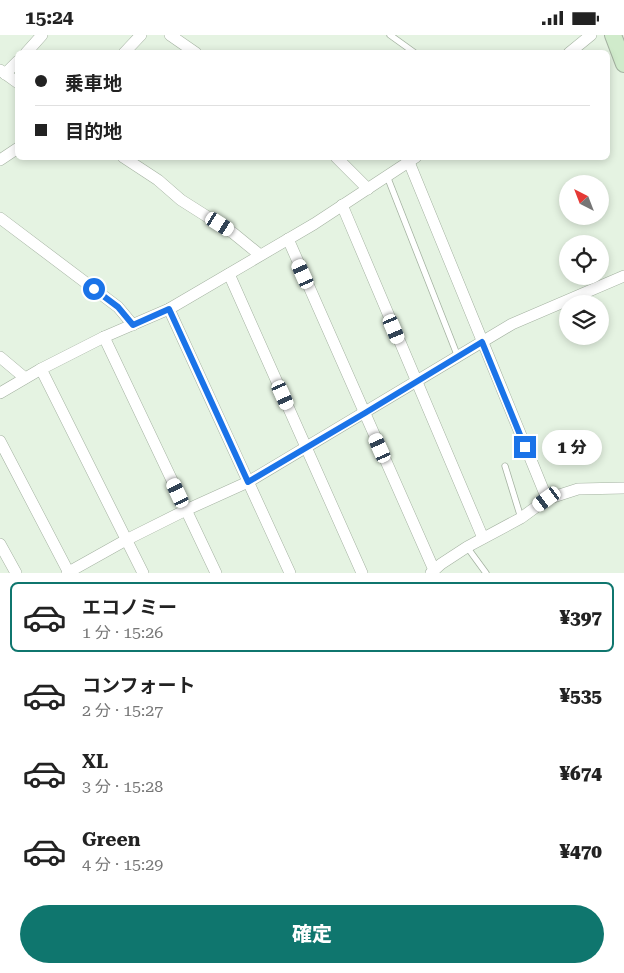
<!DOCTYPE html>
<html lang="ja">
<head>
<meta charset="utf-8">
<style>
  body { margin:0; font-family:"Roboto Serif","Noto Sans JP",serif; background:#f6f6f6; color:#222; height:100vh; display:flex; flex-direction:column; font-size:19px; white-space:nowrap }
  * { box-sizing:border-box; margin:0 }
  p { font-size:16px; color:#767676 }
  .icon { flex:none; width:28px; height:28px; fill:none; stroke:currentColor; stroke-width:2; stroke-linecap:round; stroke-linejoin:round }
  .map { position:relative; height:538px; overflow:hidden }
  .details { display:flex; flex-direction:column; background:#fff; flex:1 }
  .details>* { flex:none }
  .guide { position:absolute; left:15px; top:15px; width:595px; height:110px; border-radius:8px; box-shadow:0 2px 8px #0003; display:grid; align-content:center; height:110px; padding:0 20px; background:#fff }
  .needle { width:32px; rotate:318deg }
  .buttons { position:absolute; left:559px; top:140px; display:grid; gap:10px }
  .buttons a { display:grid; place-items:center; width:50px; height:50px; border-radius:50%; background:#fff; box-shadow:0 2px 8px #0003; font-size:25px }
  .end { position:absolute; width:22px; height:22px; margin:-11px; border:6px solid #1a73e8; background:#fff; box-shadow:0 0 0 2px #fff }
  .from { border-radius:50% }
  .bubble { position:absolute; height:35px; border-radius:18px; background:#fff; box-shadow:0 2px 8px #0003; font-size:16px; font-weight:800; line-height:35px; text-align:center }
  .car { position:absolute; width:15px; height:30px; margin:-15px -8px; border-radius:6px; box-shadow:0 0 4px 1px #0007; background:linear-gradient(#fff 24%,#345 0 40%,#fff 0 76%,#345 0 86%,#fff 0) }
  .guide b { display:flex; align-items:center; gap:18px; height:48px; font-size:19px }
  .guide b+b { border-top:1px solid #e0e0e0 }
  .guide i { width:12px; height:12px; background:#222 }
  ul { padding:9px 0 0; list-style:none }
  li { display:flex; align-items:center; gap:15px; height:70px; margin:0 10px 8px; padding:0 10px; border:2px solid transparent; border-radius:8px }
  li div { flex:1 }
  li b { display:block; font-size:19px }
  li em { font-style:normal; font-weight:800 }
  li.on { border-color:#0f766e }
  li>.icon { width:45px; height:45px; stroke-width:1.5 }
  .action { display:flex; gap:10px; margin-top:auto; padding:10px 20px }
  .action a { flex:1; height:58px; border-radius:30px; background:#0f766e; color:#fff; font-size:20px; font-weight:800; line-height:58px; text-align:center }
  .status { display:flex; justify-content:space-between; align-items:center; height:35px; padding:0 25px; background:#fff; direction:ltr }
  .status svg { height:14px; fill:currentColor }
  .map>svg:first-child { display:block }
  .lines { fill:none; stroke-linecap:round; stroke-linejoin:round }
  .lane-casing { stroke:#a4b2a1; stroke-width:7 }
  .street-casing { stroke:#a4b2a1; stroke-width:12 }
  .secondary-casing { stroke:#a4b2a1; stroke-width:18 }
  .lane { stroke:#fff; stroke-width:5.5 }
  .street { stroke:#fff; stroke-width:11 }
  .secondary { stroke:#d0ebcb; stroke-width:16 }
  .route { stroke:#1a73e8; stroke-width:6 }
</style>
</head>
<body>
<div class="status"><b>15:24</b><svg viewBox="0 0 49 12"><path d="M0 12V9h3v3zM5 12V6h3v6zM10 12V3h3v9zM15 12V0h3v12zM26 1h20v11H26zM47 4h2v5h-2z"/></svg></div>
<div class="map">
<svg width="624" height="538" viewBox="0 0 624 538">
  <rect width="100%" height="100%" fill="#e5f3e2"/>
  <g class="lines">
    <g class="lane-casing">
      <g id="lane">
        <path d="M390,0L415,18"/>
        <path d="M387,141L458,322"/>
        <path d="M505,431L521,483"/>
        <path d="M467,512L486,538"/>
      </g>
    </g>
    <g class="street-casing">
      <g id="street">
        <path d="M170,0L196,18"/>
        <path d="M26,18L42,0"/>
        <path d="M124,18L141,0"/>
        <path d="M569,18L591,0"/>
        <path d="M0,35L18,48"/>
        <path d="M5,39L18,26"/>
        <path d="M123,122L158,145L181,165L233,198L260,220"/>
        <path d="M336,122L368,154"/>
        <path d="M0,125L18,113"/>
        <path d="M409,127L547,464"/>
        <path d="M342,170L483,503"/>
        <path d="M0,183L118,272L133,290"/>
        <path d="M288,204L434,535"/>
        <path d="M229,239L362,538"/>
        <path d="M169,274L290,538"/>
        <path d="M104,302L216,538"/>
        <path d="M0,322L25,343"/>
        <path d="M41,334L143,538"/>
        <path d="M0,358L41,334L104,302L169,274L314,189L416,122"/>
        <path d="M0,406L69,538"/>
        <path d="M0,509L16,538"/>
        <path d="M67,538L126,505L186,475L248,447L512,289L624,241"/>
        <path d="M431,538L441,529L467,512L521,483L547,464L578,454L624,453"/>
      </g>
    </g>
    <g class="secondary-casing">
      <path id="secondary" d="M613,0L624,29"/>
    </g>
    <use href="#lane" class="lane"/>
    <use href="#street" class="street"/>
    <use href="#secondary" class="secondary"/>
  </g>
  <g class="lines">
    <path class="route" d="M94,254L118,272L133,290L169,274L248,447L365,378L482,307L525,412"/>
  </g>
</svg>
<div class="buttons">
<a><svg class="needle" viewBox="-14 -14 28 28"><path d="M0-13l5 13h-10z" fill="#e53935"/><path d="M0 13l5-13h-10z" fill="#767676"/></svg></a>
<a><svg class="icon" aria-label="locate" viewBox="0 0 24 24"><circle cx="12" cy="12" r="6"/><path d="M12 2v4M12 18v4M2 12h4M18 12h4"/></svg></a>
<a><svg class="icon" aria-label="layers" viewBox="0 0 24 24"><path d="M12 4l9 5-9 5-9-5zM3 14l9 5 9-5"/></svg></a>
</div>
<i class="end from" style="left:94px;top:254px"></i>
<i class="end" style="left:525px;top:412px"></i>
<div class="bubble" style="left:542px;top:395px;width:60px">1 分</div>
<i class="car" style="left:220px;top:189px;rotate:122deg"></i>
<i class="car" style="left:303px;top:239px;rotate:336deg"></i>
<i class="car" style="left:394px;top:294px;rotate:157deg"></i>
<i class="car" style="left:283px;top:360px;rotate:156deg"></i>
<i class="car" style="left:380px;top:413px;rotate:336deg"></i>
<i class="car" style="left:178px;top:458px;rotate:335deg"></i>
<i class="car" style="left:547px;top:464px;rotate:234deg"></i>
<div class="guide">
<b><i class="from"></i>乗車地</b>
<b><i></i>目的地</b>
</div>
</div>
<section class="details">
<ul>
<li class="on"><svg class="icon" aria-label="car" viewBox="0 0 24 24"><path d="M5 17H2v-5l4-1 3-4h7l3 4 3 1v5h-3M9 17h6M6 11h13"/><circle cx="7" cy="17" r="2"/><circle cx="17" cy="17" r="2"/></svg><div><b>エコノミー</b><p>1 分 · 15:26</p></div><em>¥397</em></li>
<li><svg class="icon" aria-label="car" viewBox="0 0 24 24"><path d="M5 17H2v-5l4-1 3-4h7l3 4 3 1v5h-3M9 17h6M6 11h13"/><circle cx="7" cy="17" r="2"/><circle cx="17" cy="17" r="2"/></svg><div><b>コンフォート</b><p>2 分 · 15:27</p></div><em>¥535</em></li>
<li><svg class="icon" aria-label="car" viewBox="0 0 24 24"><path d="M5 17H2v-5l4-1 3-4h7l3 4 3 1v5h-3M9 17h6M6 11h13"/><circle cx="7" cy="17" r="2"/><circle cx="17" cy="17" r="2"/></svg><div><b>XL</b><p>3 分 · 15:28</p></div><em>¥674</em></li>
<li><svg class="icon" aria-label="car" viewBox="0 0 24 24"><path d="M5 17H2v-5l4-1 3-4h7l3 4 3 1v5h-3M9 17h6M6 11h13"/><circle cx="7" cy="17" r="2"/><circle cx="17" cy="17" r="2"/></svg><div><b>Green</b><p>4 分 · 15:29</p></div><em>¥470</em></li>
</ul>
<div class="action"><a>確定</a></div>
</section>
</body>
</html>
